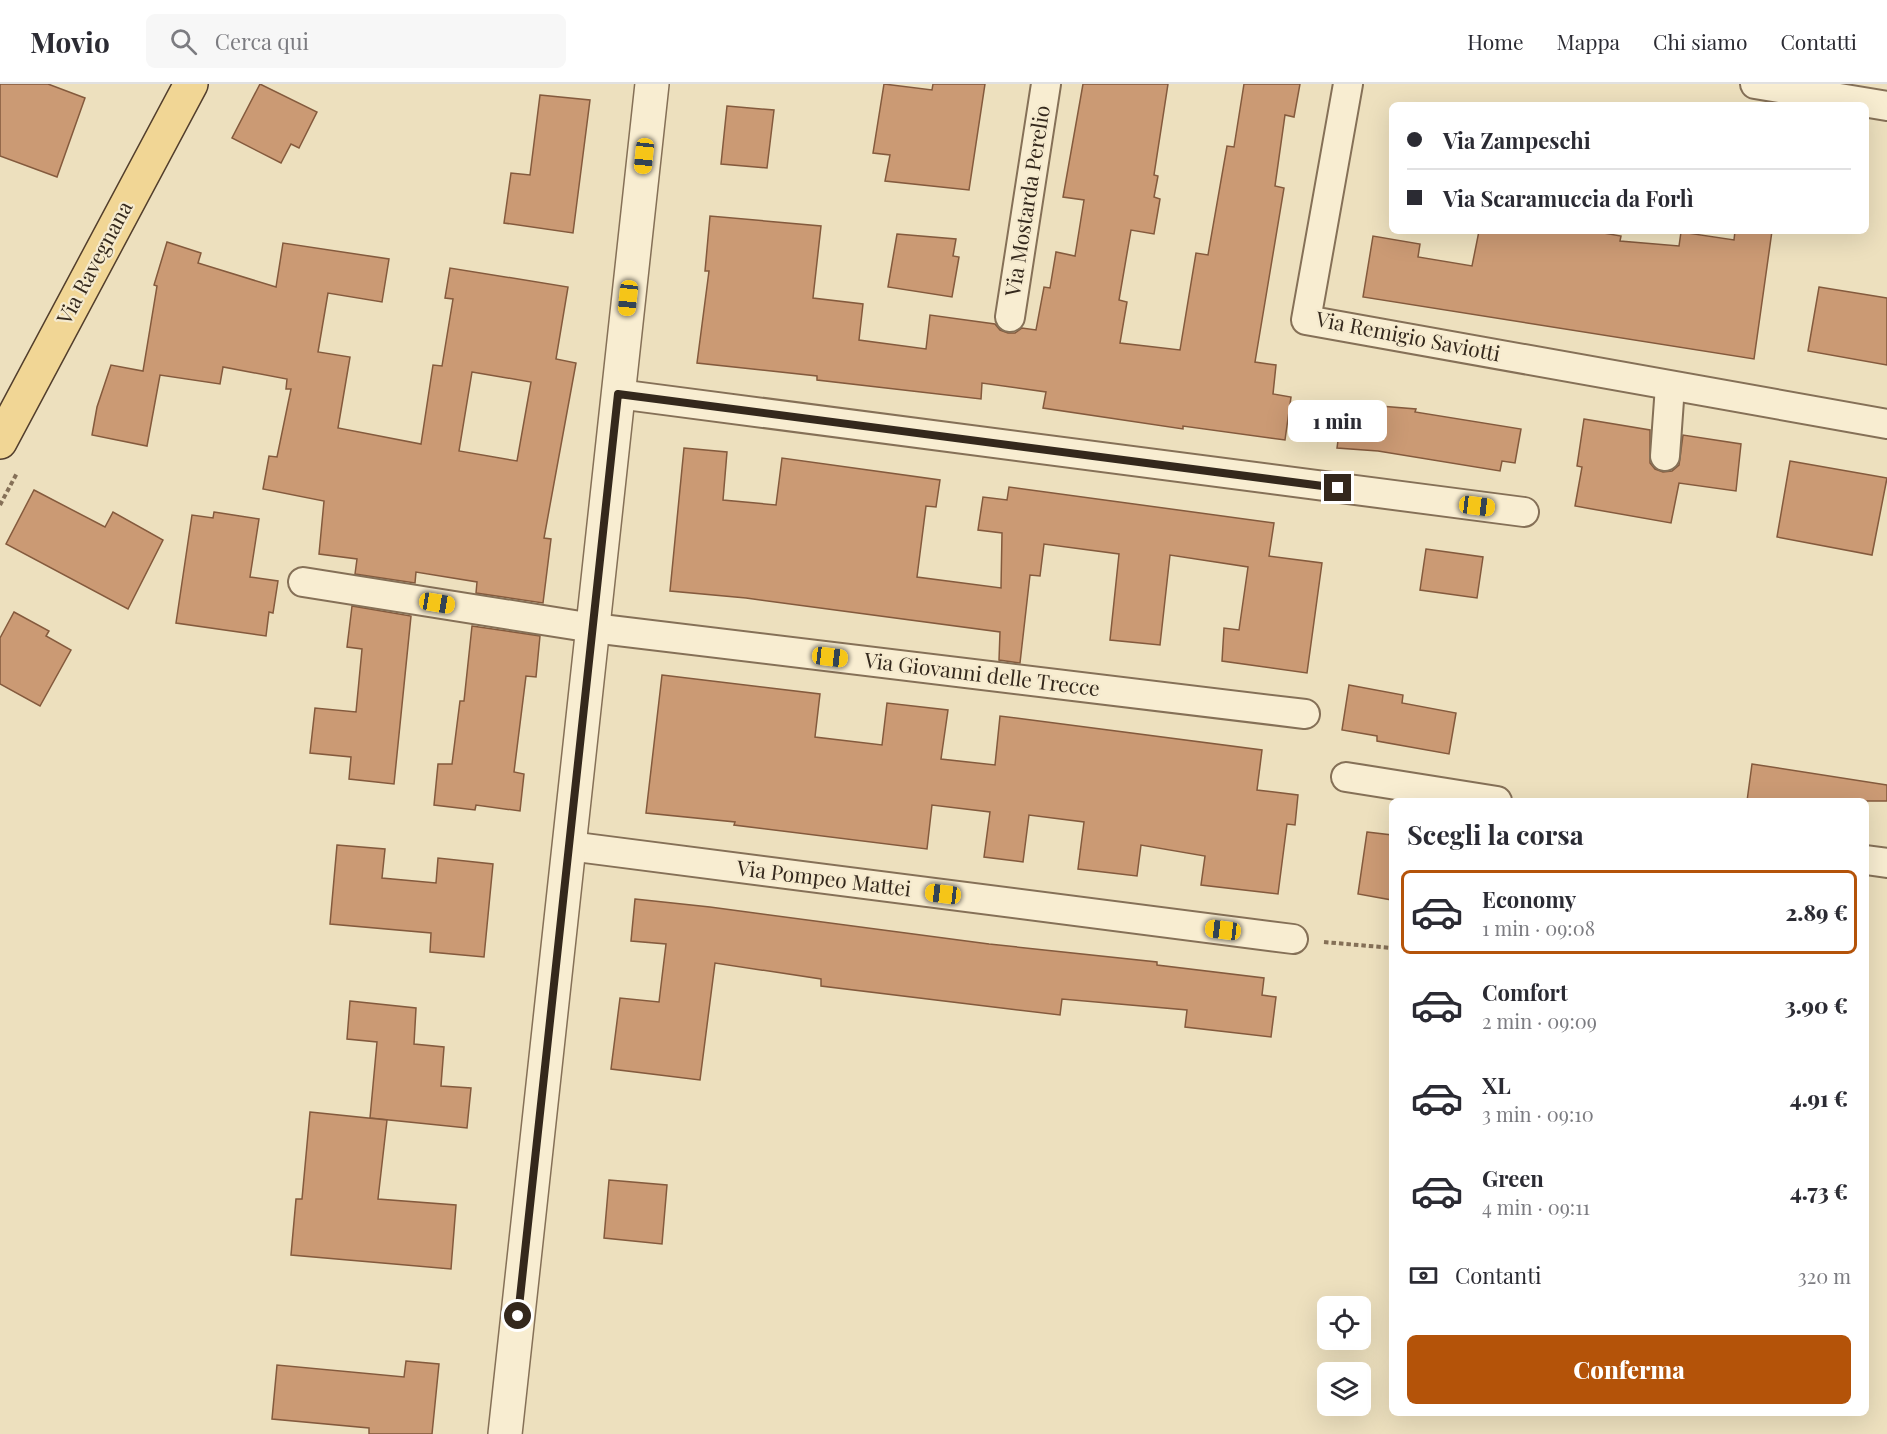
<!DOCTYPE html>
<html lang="it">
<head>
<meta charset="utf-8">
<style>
  body { margin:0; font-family:"Playfair Display",serif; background:#f7f7f7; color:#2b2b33; height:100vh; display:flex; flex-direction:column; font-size:22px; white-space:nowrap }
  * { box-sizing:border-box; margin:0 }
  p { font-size:20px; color:#7c7c81 }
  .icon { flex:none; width:33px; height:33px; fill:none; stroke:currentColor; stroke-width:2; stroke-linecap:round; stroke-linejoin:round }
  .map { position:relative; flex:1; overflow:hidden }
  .side { position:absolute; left:1389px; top:714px; width:480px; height:618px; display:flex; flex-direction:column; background:#fff; border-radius:9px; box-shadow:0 6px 24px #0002 }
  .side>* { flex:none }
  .banner { position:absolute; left:1389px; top:18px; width:480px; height:132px; border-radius:9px; box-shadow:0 6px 24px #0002; display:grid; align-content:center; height:132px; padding:0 18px; background:#fff }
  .fabs { position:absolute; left:1317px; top:1212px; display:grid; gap:12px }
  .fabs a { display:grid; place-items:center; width:54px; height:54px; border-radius:9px; background:#fff; box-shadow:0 6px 24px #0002; font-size:30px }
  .end { position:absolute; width:27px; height:27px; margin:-14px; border:8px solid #34281c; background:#fff; box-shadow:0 0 0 3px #fff }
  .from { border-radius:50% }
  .bubble { position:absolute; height:42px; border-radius:9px; background:#fff; box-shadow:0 6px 24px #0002; font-size:20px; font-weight:800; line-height:42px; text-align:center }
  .car { position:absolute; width:18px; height:36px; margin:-18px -9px; border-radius:8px; box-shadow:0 0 4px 2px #0007; background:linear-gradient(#f5c518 24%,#345 0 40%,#f5c518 0 76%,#345 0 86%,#f5c518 0) }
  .banner b { display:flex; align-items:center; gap:21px; height:57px; font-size:22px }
  .banner b+b { border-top:2px solid #e1e1e2 }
  .banner i { width:15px; height:15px; background:#2b2b33 }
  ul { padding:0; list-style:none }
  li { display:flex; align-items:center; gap:18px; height:84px; margin:0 12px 9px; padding:0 6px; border:3px solid transparent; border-radius:9px }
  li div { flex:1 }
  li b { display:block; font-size:22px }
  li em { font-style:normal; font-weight:800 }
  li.selected { border-color:#b45309 }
  li>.icon { width:54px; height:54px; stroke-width:1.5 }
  h2 { padding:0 18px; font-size:27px; line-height:72px }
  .pay { display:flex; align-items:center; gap:15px; height:66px; padding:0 18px; font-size:22px }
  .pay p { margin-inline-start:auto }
  .cta { display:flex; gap:12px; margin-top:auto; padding:12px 18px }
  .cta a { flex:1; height:69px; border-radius:9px; background:#b45309; color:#fff; font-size:24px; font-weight:800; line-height:69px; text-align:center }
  header { display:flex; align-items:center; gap:36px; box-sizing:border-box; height:84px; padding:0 30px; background:#fff; border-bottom:2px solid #e1e1e2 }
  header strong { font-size:28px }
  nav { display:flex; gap:33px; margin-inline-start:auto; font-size:21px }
  .search { width:420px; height:54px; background:#f7f7f7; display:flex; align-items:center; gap:15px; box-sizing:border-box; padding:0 21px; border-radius:9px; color:#7c7c81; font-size:22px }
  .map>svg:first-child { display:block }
  .building { fill:#cb9a74; stroke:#845a3d; stroke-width:1.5; fill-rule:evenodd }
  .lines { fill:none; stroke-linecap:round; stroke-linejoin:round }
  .minor-casing { stroke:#857057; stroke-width:32 }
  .tertiary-casing { stroke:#857057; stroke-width:36 }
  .primary-casing { stroke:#523e2c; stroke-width:36 }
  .path { stroke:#857057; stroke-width:4; stroke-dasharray:4.5 3; stroke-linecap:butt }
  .minor { stroke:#f8edd1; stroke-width:28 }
  .tertiary { stroke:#f8edd1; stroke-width:33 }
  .primary { stroke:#f1d695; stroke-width:33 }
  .route { stroke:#34281c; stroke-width:8 }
  .labels { text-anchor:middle; stroke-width:4.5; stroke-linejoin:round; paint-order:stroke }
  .street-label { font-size:21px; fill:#34281c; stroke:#f5eace }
</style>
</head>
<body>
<header>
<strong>Movio</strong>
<div class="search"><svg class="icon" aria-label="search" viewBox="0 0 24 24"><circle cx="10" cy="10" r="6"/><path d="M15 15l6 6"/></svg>Cerca qui</div>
<nav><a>Home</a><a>Mappa</a><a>Chi siamo</a><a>Contatti</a></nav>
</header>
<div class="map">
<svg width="1887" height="1350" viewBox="0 0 1887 1350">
  <rect width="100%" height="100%" fill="#ede0be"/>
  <g class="building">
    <path d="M0,0H48L85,14L57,93L0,72Z"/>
    <path d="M260,0L317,28L299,64L291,60L281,79L232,54Z"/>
    <path d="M884,0L932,6L933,0H985L969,106L885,97L890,71L873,69Z"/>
    <path d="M1083,0H1168L1154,91L1158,92L1154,113L1160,115L1154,150L1131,146L1119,216L1127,218L1120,259L1180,266L1196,169L1208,171L1227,62L1234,63L1244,0H1300L1294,33L1285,31L1275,102L1284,104L1255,278L1276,281L1273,310L1291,313L1285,356L1183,342V345L1043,324L1046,308L982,299L981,315L817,296V292L697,279L709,187H705L710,132L821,142L813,214L863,220L859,256L926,265L930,231L995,240L1000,246L1008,249H1015L1022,244L1036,246L1044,203L1050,204L1056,168L1075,172L1084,116L1063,113Z"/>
    <path d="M540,11L590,16L573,149L504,139L511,89L530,91Z"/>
    <path d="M727,22L774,26L767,84L721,80Z"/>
    <path d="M1479,147H1592L1621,152L1620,157L1679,162L1681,148L1734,156L1735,147H1772L1754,275L1363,213L1373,152L1420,160L1418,173L1472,182Z"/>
    <path d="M897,150L956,155L953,172L959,173L952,213L888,203Z"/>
    <path d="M167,158L201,169L198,179L276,203L283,159L389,175L382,218L328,209L318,268L350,273L338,344L421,360L433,281L442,282L453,215L445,214L450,184L568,203L556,275L576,279L544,454L551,455L543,519L476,509L477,498L416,488L415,499L355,490L357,475L319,470L324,417L263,405L269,372L277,373L291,305H286L287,295L223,283L220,300L160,291L147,362L92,351L97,323L111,281L143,287L157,202L154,201ZM472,288L531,298L517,377L459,367Z"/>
    <path d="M1819,203L1887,214V281L1808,267Z"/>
    <path d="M1343,319L1416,325L1415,328L1521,345L1515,379L1502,377L1500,387L1378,367L1337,364Z"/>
    <path d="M1584,335L1650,346V379L1655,385L1663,388L1672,387L1679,381L1683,351L1741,360L1736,407L1679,399L1671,439L1575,422L1582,383L1577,382Z"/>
    <path d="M684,364L727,368L723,416L776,421L782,374L940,396L936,423L926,422L917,493L1001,504L1002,449L978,446L983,413L1007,416L1009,403L1274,439L1269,472L1322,479L1307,589L1222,577L1224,544L1239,546L1248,483L1170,471L1160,561L1110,556L1119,470L1044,460L1040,492L1030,491L1020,579L999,576L1000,548L746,514L670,507Z"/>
    <path d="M1790,377L1887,394L1872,471L1777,453Z"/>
    <path d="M34,406L105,443L113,428L163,456L128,525L6,460Z"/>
    <path d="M214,428L259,435L250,493L278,497L273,529L269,528L266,552L176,539L192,431L213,434Z"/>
    <path d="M1426,465L1483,473L1477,514L1420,506Z"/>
    <path d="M352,522L411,532L394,700L349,695L351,673L310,669L315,624L356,628L362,565L347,563Z"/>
    <path d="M14,528L49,547L46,552L71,566L40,622L0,600V554Z"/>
    <path d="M472,542L540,552L536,593L526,592L514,688L524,690L520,727L476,721L475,726L434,721L438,680H452L460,617H464Z"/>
    <path d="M662,591L820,610L815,653L882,661L887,619L948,626L941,675L995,681L1000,632L1262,666L1257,706L1298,711L1295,741L1287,740L1278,810L1201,801L1205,772L1141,761L1137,792L1078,785L1084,738L1029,731L1023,778L984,773L990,728L932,721L927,765L734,741L735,738L646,729Z"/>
    <path d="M1349,601L1403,611L1402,619L1456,629L1449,670L1377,657V652L1342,646Z"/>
    <path d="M1752,680L1887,701V717H1747Z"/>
    <path d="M1367,748L1392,751V816L1358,810Z"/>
    <path d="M337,761L385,765L382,794L436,799L438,774L493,780L484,873L430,868L431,849L330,840Z"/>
    <path d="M635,815L710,823L989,860L1157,878V881L1264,894L1262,911L1276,913L1271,953L1185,943L1187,926L1062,915L1060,931L821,902V895L715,879L700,996L611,985L620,914L659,918L666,860L631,857Z"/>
    <path d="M350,917L416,924L414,960L444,963L441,1002L471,1004L467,1044L370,1034L377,958L347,955Z"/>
    <path d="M310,1028L387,1036L378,1115L456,1121L451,1185L291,1171L296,1115H302Z"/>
    <path d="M609,1096L667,1101L662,1160L604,1154Z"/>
    <path d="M406,1277L439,1280L432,1350H369V1344L272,1335L277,1281L404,1293Z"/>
  </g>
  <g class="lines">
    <g class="minor-casing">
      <g id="minor">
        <path d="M1348,0L1306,236L1887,340"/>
        <path d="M1755,0L1887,22"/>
        <path d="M1010,233L1046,0"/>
        <path d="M618,310L1524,428"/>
        <path d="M1665,372L1670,302"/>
        <path d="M303,498L593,544L1305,630"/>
        <path d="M1346,693L1497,717"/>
        <path d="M569,762L1293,855"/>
        <path d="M1866,776L1887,779"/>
      </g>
    </g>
    <g class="tertiary-casing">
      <path id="tertiary" d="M505,1350L652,0"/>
    </g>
    <g class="primary-casing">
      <path id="primary" d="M0,358L191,0"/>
    </g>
    <g class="path">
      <path d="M0,421L17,389"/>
      <path d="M1324,858L1392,864"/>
    </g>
    <use href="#minor" class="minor"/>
    <use href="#tertiary" class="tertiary"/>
    <use href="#primary" class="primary"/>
  </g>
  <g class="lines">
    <path class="route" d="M518,1232L618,310L1338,404"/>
  </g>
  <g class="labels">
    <g class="street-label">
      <text transform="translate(1028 117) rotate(-81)" y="7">Via Mostarda Perelio</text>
      <text transform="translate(95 179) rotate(-62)" y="7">Via Ravegnana</text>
      <text transform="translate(1408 253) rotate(11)" y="7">Via Remigio Saviotti</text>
      <text transform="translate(982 591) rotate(7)" y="7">Via Giovanni delle Trecce</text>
      <text transform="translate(824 795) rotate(7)" y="7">Via Pompeo Mattei</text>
    </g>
  </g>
</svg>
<div class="fabs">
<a><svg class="icon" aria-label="locate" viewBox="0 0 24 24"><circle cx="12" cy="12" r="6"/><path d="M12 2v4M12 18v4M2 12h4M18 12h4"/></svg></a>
<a><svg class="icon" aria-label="layers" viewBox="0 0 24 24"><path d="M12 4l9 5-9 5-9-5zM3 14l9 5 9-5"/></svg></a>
</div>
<i class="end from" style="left:518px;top:1232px"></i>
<i class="end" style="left:1338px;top:404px"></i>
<div class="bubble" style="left:1288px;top:316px;width:99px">1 min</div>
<i class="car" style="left:644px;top:72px;rotate:186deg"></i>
<i class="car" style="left:628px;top:214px;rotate:186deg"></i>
<i class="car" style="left:1477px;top:422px;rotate:97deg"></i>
<i class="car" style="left:437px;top:519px;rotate:99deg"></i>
<i class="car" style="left:830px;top:573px;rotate:97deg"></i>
<i class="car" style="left:943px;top:810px;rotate:277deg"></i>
<i class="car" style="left:1223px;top:846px;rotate:277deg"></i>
<div class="banner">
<b><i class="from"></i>Via Zampeschi</b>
<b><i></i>Via Scaramuccia da Forlì</b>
</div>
<section class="side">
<h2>Scegli la corsa</h2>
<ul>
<li class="selected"><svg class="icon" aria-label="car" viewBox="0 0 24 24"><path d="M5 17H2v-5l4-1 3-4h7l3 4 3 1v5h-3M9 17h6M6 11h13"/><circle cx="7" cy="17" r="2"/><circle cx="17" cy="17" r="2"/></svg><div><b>Economy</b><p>1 min · 09:08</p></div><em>2.89 €</em></li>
<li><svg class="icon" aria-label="car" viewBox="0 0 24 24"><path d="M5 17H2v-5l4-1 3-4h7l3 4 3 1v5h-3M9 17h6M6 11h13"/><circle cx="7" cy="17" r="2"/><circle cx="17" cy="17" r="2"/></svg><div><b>Comfort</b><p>2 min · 09:09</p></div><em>3.90 €</em></li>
<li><svg class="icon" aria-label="car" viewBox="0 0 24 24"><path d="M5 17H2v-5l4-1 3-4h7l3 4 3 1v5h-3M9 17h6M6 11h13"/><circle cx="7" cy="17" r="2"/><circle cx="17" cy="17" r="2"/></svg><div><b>XL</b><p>3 min · 09:10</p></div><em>4.91 €</em></li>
<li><svg class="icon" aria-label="car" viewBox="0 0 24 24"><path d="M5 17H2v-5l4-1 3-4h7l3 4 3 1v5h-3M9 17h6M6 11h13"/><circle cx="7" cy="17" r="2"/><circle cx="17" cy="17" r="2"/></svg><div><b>Green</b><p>4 min · 09:11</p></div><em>4.73 €</em></li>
</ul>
<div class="pay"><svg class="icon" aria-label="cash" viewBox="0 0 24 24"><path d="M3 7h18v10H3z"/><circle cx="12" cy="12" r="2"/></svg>Contanti<p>320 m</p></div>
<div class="cta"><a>Conferma</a></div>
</section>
</div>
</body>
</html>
